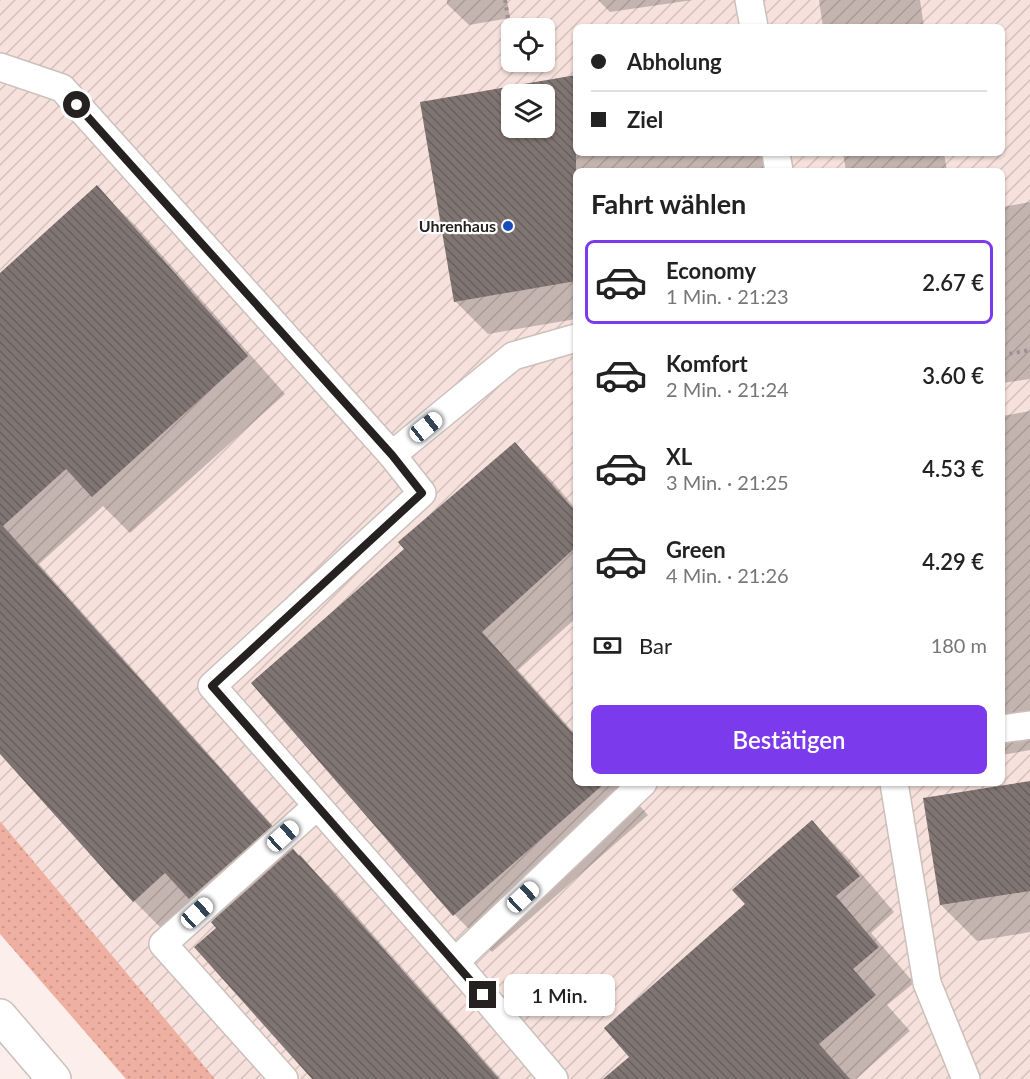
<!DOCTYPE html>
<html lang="de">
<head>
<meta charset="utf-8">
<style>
  body { margin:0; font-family:Lato,sans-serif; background:#f2f2f2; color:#222; height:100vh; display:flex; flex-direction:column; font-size:22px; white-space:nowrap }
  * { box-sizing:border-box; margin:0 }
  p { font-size:20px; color:#767676 }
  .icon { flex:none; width:33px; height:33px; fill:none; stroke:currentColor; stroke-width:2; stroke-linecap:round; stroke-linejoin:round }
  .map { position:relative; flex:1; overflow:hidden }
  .side { position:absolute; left:573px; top:168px; width:432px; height:618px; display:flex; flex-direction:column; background:#fff; border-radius:9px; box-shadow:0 2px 4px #0004 }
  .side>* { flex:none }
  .hud { position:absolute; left:573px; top:24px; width:432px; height:132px; border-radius:9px; box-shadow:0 2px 4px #0004; display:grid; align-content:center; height:132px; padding:0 18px; background:#fff }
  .buttons { position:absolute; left:501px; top:18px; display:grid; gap:12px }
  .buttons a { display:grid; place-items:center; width:54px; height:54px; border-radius:9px; background:#fff; box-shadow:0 2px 4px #0004; font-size:30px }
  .end { position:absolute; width:27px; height:27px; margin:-14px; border:8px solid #252120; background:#fff; box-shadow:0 0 0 3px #fff }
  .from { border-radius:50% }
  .bubble { position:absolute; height:42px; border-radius:9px; background:#fff; box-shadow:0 2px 4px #0004; font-size:20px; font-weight:600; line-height:42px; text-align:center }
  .car { position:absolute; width:18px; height:36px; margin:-18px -9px; border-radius:8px; box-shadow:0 0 4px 2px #0007; background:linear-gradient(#fff 24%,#345 0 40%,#fff 0 76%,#345 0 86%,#fff 0) }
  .hud b { display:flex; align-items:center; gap:21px; height:57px; font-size:22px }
  .hud b+b { border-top:2px solid #e0e0e0 }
  .hud i { width:15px; height:15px; background:#222 }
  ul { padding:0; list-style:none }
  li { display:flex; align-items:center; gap:18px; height:84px; margin:0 12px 9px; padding:0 6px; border:3px solid transparent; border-radius:9px }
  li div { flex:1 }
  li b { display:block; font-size:22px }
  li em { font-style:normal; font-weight:600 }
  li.selected { border-color:#7c3aed }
  li>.icon { width:54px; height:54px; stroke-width:1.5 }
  h2 { padding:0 18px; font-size:27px; line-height:72px }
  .pay { display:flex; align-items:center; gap:15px; height:66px; padding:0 18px; font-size:22px }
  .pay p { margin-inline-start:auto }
  .primary-button { display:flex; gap:12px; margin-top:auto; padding:12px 18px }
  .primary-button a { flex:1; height:69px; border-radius:9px; background:#7c3aed; color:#fff; font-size:24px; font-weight:600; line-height:69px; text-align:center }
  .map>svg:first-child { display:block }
  .industrial { fill:url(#industrial-furrows); fill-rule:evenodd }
  .grass { fill:url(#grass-dots) }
  .shadow { fill:#0003; fill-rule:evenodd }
  .building { fill:url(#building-back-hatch); fill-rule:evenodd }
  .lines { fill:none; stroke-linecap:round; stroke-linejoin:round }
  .lane-casing { stroke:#ccc0bd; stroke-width:30 }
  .highway-casing { stroke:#ccc0bd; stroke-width:36 }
  .path { stroke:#9b9290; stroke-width:4; stroke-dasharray:3 4.5; stroke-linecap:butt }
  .lane { stroke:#fff; stroke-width:27 }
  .highway { stroke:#fff; stroke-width:33 }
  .route { stroke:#252120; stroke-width:8 }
  .poi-dot { fill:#184db9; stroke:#fefefe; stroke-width:2 }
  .labels { text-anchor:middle; stroke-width:4.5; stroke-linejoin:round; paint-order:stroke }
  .poi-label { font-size:16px; font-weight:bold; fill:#252120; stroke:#fefefe; text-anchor:end }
</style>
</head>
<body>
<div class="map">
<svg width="1030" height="1079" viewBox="0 0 1030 1079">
  <defs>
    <pattern id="industrial-furrows" width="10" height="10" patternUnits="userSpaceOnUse" patternTransform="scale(1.5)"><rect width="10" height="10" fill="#f6e1dc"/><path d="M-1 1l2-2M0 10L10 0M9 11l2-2" fill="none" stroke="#d3c1bc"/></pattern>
    <pattern id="grass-dots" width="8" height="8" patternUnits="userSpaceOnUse" patternTransform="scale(1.5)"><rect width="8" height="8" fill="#efb0a1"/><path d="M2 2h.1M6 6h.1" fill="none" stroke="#cd978a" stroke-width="1.8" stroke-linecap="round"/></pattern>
    <pattern id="building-back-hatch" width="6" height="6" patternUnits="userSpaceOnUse" patternTransform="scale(1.5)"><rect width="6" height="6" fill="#807572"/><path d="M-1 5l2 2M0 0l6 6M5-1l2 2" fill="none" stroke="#69605d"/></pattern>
  </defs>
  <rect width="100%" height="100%" fill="#fbeeeb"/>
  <path class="industrial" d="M0,0H1030V1079H215L0,821ZM576,27H1002V153H576ZM512,28H544V62H512ZM512,94H544V128H512ZM576,171H1002V783H576Z"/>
  <path class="grass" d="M0,821L215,1079H126L0,934Z"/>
  <g class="shadow">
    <path d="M447,0H507L510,18L469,25L447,4Z"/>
    <path d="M598,0H693L610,12Z"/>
    <path d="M819,0H920L924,27H823Z"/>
    <path d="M576,77V153H765L768,171H576V319L488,334L455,301L422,103ZM512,94H544V128H512Z"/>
    <path d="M843,153H944L947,171H846Z"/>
    <path d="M97,188L135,225L285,394L130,533L103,506L39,564L307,864L337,894L501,1079H314L214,921L202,910L171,938L134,901L0,751V275Z"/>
    <path d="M1030,202V379L1002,383V207Z"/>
    <path d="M1030,411V750L1002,755V416Z"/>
    <path d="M515,444L552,481L576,509V618L518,670L576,735V783H619L648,815L492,952L455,915L406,549Z"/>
    <path d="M1030,782V932L977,941L941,905Z"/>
    <path d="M812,822L848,858L894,912L871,933L914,983L887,1005L910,1031L856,1079H616L631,1057L747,904Z"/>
  </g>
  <g class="building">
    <path d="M576,75V281L454,302L420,102ZM512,94H544V128H512Z"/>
    <path d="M97,185L248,356L92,497L66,469L3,526L272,826L189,899L165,873L133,902L0,754V273Z"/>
    <path d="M515,442L576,512V547L482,632L576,737V783H605L453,916L251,683L404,549L398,542Z"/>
    <path d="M1030,781V891L940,905L923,798Z"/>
    <path d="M812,820L860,876L836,896L879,947L853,969L876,995L819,1044L850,1079H603L629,1057L604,1028L745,904L732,890Z"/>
    <path d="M293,849L299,856L300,855L499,1079H312L194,947L216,928L211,922Z"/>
  </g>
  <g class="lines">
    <g class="lane-casing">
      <g id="lane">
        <path d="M749,0L754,27"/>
        <path d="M0,67L62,88L392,455L422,493L212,686L455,962L554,1079"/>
        <path d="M776,153L779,171"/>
        <path d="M392,455L513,356L576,338"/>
        <path d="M1002,729L1030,725"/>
        <path d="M894,783L927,983L966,1079"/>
        <path d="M455,962L643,783"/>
        <path d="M284,1079L163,944L317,806"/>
      </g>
    </g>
    <g class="highway-casing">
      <path id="highway" d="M0,1016L54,1079"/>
    </g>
    <g class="path">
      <path d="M505,0L509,25"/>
      <path d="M1002,355L1030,350"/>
    </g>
    <use href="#lane" class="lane"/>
    <use href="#highway" class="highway"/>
  </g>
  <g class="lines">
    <path class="route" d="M77,105L392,455L422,493L212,686L483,995"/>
  </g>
  <circle class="poi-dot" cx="508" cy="226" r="6"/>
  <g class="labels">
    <g class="poi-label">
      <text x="496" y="232">Uhrenhaus</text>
    </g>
  </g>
</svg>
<div class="buttons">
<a><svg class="icon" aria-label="locate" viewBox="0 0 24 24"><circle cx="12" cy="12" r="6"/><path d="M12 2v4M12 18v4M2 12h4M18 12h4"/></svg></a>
<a><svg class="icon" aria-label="layers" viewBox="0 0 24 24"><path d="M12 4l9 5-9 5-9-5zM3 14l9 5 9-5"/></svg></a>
</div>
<i class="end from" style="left:77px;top:105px"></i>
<i class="end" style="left:483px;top:995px"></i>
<div class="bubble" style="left:504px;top:974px;width:111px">1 Min.</div>
<i class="car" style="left:426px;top:427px;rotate:51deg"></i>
<i class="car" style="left:283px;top:836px;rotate:48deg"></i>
<i class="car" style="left:523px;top:897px;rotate:47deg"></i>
<i class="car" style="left:197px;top:913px;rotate:48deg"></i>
<div class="hud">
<b><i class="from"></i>Abholung</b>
<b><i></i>Ziel</b>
</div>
<section class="side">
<h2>Fahrt wählen</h2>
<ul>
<li class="selected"><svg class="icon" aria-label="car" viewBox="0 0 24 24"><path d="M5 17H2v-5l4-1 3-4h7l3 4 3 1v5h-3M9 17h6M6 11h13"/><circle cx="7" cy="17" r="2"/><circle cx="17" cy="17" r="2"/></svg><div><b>Economy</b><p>1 Min. · 21:23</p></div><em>2.67 €</em></li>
<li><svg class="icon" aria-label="car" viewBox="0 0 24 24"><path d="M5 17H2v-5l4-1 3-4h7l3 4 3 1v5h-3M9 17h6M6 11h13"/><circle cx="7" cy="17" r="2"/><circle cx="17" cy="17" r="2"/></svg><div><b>Komfort</b><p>2 Min. · 21:24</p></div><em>3.60 €</em></li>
<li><svg class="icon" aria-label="car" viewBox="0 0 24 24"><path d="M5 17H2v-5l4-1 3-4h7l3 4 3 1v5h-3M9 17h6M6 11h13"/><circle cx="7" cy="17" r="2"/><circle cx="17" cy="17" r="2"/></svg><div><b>XL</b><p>3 Min. · 21:25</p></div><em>4.53 €</em></li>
<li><svg class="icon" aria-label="car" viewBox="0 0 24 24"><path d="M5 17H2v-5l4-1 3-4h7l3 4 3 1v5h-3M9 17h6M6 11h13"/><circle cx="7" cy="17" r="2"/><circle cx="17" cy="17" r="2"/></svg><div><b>Green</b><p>4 Min. · 21:26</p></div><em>4.29 €</em></li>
</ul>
<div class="pay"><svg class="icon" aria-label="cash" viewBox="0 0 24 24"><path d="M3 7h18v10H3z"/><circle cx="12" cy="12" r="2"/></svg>Bar<p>180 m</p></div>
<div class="primary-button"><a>Bestätigen</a></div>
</section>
</div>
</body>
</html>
